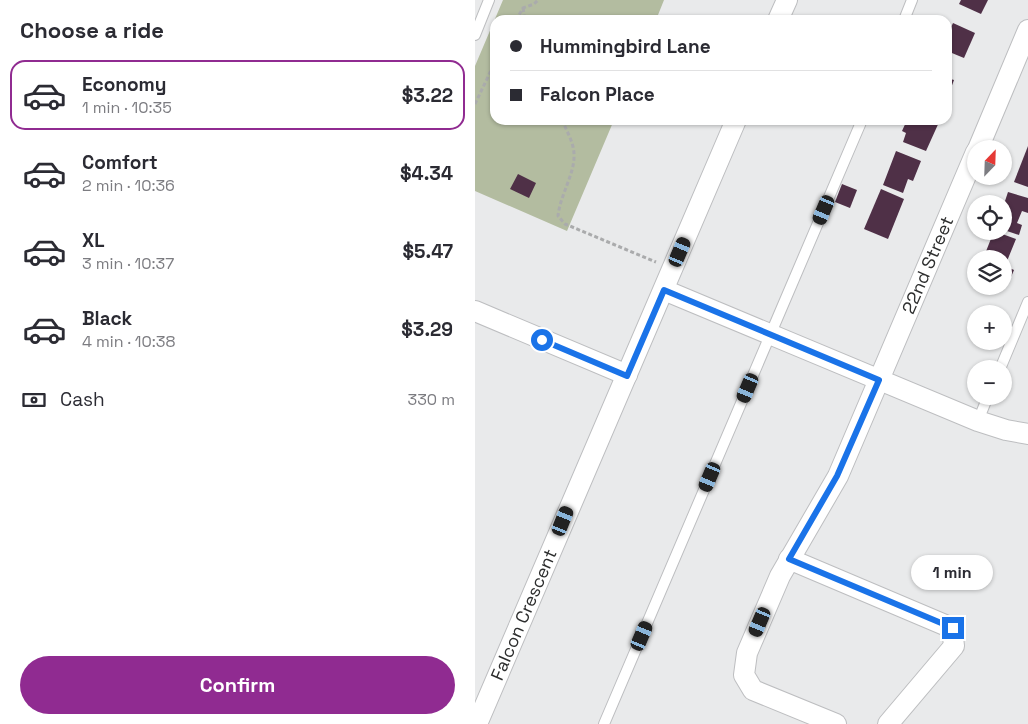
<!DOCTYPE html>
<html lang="en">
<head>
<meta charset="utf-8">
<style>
  body { margin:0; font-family:"Space Grotesk",sans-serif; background:#f2f2f3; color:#2b2b33; height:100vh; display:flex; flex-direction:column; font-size:19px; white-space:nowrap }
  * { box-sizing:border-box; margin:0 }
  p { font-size:16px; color:#7c7c81 }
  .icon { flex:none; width:28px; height:28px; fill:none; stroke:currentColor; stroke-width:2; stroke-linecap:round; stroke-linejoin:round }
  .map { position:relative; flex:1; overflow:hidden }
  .sheet { display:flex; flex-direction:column; background:#fff; width:475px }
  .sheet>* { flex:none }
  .top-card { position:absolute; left:15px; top:15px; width:462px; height:110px; border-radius:15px; box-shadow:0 1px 4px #0004; display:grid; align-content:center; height:110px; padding:0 20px; background:#fff }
  .needle { width:32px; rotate:23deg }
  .tools { position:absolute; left:492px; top:140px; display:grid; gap:10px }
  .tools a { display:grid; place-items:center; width:45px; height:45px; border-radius:50%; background:#fff; box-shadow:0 1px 4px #0004; font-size:25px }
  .end { position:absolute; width:22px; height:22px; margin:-11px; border:6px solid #1a73e8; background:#fff; box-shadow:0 0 0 2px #fff }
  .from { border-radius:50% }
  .bubble { position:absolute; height:35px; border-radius:18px; background:#fff; box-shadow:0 1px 4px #0004; font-size:16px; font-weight:800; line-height:35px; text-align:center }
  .car { position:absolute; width:15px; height:30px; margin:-15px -8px; border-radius:6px; box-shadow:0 0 4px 1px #0007; background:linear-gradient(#222 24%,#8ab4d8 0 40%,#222 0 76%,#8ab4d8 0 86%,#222 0) }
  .top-card b { display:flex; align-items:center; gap:18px; height:48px; font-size:19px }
  .top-card b+b { border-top:1px solid #e1e1e2 }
  .top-card i { width:12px; height:12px; background:#2b2b33 }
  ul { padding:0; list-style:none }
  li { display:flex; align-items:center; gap:15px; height:70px; margin:0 10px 8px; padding:0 10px; border:2px solid transparent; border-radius:15px }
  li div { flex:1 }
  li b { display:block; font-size:19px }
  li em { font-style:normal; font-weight:800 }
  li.selected { border-color:#902b91 }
  li>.icon { width:45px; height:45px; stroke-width:1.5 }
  h2 { padding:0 20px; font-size:22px; line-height:60px }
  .pay { display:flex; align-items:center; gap:12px; height:55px; padding:0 20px; font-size:19px }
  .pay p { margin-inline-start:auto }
  .action { display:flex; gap:10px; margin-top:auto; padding:10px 20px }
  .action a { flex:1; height:58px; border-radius:30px; background:#902b91; color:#fff; font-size:20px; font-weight:800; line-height:58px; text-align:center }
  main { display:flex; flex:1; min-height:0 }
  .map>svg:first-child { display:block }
  .green { fill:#b3bca0 }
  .building { fill:#4f3047 }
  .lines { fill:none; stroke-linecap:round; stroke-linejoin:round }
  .lane-casing { stroke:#bdbec0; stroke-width:12 }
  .street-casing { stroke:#bdbec0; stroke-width:22 }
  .path { stroke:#aaabac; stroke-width:3; stroke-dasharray:4 2.5; stroke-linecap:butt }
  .lane { stroke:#fff; stroke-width:10 }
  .street { stroke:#fff; stroke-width:20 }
  .route { stroke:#1a73e8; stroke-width:6 }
  .labels { text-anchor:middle; stroke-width:5; stroke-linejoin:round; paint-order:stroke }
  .street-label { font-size:18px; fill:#2d2e2e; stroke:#fff }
</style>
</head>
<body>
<main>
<section class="sheet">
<h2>Choose a ride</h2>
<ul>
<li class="selected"><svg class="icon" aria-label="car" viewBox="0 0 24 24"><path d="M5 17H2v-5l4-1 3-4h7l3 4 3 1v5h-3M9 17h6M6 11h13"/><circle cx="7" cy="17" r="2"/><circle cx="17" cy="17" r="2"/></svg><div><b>Economy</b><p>1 min · 10:35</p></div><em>$3.22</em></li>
<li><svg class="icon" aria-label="car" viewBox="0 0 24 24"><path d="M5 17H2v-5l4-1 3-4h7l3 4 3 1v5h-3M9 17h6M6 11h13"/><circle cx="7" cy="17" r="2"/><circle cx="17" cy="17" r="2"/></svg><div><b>Comfort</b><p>2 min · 10:36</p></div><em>$4.34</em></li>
<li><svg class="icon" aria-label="car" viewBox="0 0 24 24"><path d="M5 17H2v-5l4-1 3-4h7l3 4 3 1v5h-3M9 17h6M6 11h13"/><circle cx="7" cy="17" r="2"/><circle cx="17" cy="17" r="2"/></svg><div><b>XL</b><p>3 min · 10:37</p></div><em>$5.47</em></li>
<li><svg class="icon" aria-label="car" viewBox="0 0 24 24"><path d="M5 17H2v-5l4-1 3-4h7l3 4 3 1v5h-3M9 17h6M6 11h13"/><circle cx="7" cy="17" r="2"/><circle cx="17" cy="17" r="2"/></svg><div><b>Black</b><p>4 min · 10:38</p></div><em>$3.29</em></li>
</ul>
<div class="pay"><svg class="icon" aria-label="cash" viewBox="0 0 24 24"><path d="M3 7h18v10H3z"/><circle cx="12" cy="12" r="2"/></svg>Cash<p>330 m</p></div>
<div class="action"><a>Confirm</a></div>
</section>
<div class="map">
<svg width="553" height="724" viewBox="0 0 553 724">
  <rect width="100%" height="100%" fill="#e9eaeb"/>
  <path class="green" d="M28,0H189L181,20H20V120H139L92,231L0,191V66Z"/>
  <g class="building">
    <path d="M486,0H513L506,14L484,4Z"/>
    <path d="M478,23L500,33L489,58L472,51V36Z"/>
    <path d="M472,78L479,80L473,96H472Z"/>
    <path d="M432,120H465L451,151L428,142L431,133L427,131Z"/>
    <path d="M553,146V187L539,182Z"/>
    <path d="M421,151L446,161L438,181L433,179L428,193L408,185Z"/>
    <path d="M43,174L61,183L54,198L35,189Z"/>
    <path d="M367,184L382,190L375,208L360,202Z"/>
    <path d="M406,189L429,199L413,239L389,229Z"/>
    <path d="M533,192L553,198V213L547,211L542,223L547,225L544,235L529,230V204Z"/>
    <path d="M519,231L541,239L530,266L539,270L533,284L529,283V259H508Z"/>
  </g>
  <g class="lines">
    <g class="lane-casing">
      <g id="lane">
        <path d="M429,20L437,0"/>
        <path d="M0,35L14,0"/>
        <path d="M525,369L553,302"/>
        <path d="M503,421L513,396"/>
        <path d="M129,724L387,120"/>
      </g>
    </g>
    <g class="street-casing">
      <g id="street">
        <path d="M303,20L312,0"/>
        <path d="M503,149L553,30"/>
        <path d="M189,290L503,421L531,430L553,434"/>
        <path d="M0,311L152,375"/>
        <path d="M314,559L477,628L479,646L413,724"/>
        <path id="s1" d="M2,724L261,120"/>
        <path id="s2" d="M361,724L278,690L269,675L272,653L305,576L363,476L501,152"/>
      </g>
    </g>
    <g class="path">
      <path d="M48,8L50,20"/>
      <path d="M41,20L48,8L59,4L63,0"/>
      <path d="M0,104L20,62"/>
      <path d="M87,120C92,132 100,144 99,158C98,177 85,196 83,216L90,224L181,262"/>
    </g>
    <use href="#lane" class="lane"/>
    <use href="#street" class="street"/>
  </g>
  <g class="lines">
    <path class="route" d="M67,340L152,376L189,290L404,380L362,476L314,559L478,628"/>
  </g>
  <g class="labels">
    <g class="street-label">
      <text dy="6" stroke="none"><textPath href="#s2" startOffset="558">22nd Street</textPath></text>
      <text dy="6" stroke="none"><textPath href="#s1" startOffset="119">Falcon Crescent</textPath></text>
    </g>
  </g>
</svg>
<div class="tools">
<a><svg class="needle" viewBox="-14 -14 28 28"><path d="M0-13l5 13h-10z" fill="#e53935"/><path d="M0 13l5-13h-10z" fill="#7c7c81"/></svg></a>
<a><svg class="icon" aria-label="locate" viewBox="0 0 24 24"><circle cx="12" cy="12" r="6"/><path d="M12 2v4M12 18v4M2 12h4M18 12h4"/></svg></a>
<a><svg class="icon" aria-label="layers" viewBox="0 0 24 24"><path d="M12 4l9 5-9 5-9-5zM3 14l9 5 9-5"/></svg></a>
<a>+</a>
<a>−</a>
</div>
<i class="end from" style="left:67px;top:340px"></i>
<i class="end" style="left:478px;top:628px"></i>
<div class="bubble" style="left:436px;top:555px;width:82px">1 min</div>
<i class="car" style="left:349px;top:210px;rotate:203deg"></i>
<i class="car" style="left:205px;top:252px;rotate:23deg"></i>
<i class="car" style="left:273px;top:388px;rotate:203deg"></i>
<i class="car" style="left:235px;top:477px;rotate:203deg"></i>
<i class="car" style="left:88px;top:521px;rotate:22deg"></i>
<i class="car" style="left:285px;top:622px;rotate:203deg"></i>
<i class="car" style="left:167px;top:636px;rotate:23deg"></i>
<div class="top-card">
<b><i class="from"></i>Hummingbird Lane</b>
<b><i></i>Falcon Place</b>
</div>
</div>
</main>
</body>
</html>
